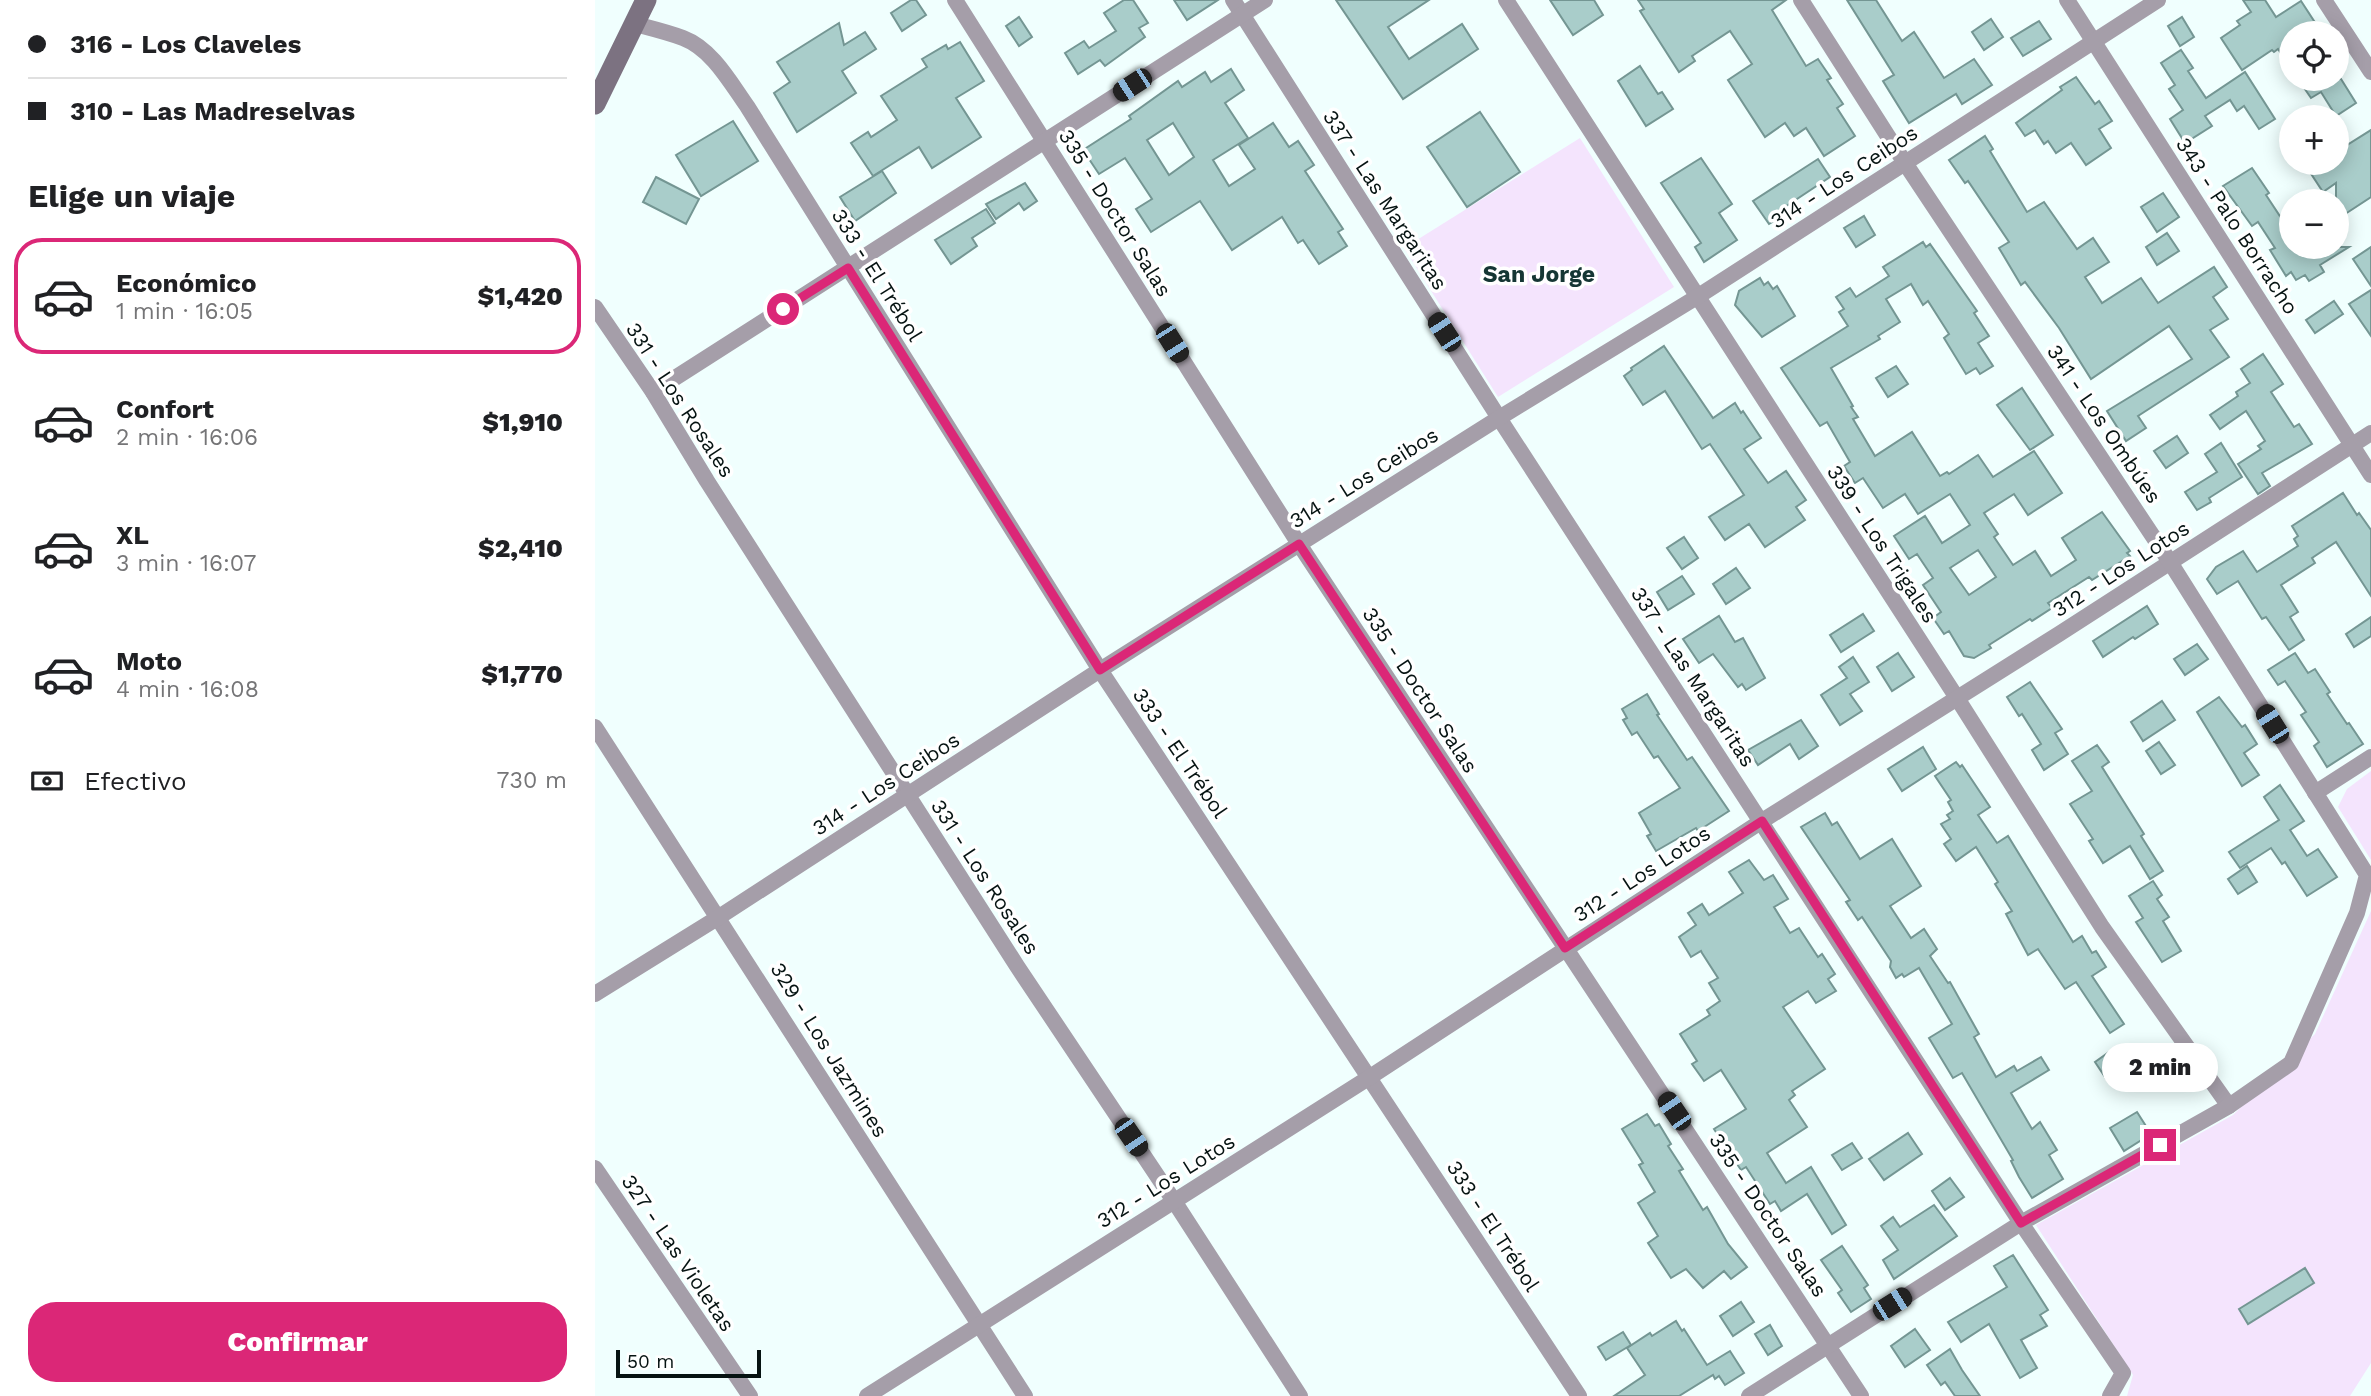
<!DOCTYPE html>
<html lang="es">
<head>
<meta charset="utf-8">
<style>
  body { margin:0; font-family:"Work Sans",sans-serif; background:#f2f2f2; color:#202124; height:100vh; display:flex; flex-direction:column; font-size:26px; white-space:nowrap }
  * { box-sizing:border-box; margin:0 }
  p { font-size:23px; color:#757577 }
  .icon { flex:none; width:38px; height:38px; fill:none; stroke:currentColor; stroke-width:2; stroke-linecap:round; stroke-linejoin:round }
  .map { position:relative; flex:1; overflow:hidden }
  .panel { display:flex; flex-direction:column; background:#fff; width:595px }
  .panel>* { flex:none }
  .top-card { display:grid; align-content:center; height:154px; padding:0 28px; background:#fff }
  .tools { position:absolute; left:1684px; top:21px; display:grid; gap:14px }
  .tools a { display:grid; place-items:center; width:70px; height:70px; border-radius:50%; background:#fff; box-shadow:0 4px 18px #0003; font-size:35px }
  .scale { position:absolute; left:21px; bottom:18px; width:145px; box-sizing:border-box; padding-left:7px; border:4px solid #061312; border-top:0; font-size:19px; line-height:24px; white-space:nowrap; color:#061312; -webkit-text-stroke:5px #fff; paint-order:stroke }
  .end { position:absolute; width:32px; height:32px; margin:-16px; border:9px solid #db2777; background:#fff; box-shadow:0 0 0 4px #fff }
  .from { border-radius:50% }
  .bubble { position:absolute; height:49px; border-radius:24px; background:#fff; box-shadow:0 4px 18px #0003; font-size:23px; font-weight:800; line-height:49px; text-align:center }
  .car { position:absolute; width:21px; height:42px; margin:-21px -10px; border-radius:9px; box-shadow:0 0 5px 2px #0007; background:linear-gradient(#222 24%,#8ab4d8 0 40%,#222 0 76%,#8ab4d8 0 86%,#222 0) }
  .top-card b { display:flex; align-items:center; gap:24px; height:66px; font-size:26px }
  .top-card b+b { border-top:2px solid #e0e0e0 }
  .top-card i { width:18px; height:18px; background:#202124 }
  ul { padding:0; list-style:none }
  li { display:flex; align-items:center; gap:21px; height:116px; margin:0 14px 10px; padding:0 14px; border:4px solid transparent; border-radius:28px }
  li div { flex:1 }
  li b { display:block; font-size:26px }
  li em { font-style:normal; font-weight:800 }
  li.current { border-color:#db2777 }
  li>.icon { width:63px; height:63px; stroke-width:1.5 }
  h2 { padding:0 28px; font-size:32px; line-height:84px }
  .pay { display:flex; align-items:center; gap:18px; height:77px; padding:0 28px; font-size:26px }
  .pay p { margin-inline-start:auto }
  .primary-button { display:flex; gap:14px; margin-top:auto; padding:14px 28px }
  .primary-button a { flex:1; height:80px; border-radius:28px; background:#db2777; color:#fff; font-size:28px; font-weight:800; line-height:80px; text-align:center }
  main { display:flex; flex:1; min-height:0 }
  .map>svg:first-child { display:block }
  .green { fill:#f4e4fd }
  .building { fill:#a9cdca; stroke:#749693; stroke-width:2; fill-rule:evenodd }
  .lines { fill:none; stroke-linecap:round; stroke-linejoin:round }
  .street { stroke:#a59ea9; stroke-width:16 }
  .secondary { stroke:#7c7281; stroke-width:21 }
  .route { stroke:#db2777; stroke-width:9 }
  .labels { text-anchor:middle; stroke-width:7; stroke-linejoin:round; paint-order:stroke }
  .street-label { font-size:21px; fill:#061312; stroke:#fff }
  .neighbourhood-label { font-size:23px; font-weight:bold; fill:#153634; stroke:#fff }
</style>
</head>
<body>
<main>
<section class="panel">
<div class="top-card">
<b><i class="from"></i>316 - Los Claveles</b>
<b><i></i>310 - Las Madreselvas</b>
</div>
<h2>Elige un viaje</h2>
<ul>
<li class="current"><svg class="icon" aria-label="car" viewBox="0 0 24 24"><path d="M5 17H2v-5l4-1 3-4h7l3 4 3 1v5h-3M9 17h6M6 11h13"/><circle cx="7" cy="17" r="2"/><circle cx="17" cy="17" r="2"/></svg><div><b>Económico</b><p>1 min · 16:05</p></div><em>$1,420</em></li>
<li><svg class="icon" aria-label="car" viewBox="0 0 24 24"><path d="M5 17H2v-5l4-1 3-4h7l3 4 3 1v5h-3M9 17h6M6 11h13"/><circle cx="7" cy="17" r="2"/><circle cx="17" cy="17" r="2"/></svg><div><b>Confort</b><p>2 min · 16:06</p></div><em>$1,910</em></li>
<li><svg class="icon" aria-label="car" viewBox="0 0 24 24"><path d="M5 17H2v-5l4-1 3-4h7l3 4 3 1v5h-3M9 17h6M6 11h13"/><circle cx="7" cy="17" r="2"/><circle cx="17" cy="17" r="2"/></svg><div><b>XL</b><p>3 min · 16:07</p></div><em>$2,410</em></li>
<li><svg class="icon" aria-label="car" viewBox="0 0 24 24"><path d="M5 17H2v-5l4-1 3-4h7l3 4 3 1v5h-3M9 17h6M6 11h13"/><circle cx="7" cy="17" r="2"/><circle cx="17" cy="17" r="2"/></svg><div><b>Moto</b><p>4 min · 16:08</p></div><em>$1,770</em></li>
</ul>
<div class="pay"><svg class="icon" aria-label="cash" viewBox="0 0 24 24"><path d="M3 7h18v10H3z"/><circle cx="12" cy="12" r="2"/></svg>Efectivo<p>730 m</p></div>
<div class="primary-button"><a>Confirmar</a></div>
</section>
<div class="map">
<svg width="1776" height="1396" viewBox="0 0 1776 1396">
  <rect width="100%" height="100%" fill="#f0fffe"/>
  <g class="green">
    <path d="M985,138L1079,287L903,397L809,248Z"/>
    <path d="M1776,771V860L1743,807L1752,789Z"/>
    <path d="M1776,911V1363L1755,1396H1532L1538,1375L1441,1225L1638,1115L1720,1034Z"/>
  </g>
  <g class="building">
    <path d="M316,0H321L331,15L307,31L296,13Z"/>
    <path d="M529,0H538L553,23L544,28L550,37L510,66L505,60L483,74L470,53L489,41L494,48L521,31L509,13Z"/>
    <path d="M579,0H623L592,20Z"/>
    <path d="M741,0H834L793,27L814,59L867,24L883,49L808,99Z"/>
    <path d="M955,0H999L1008,15L978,35Z"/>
    <path d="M1043,0H1191L1177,10L1211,66L1223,59L1236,78L1232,80L1248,104L1242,108L1260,136L1229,156L1211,128L1199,136L1190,123L1170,137L1133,80L1157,64L1135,31L1097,56L1100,61L1084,72L1045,11L1049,9Z"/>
    <path d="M1252,0H1281L1307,41L1319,32L1349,78L1379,59L1397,85L1367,104L1361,94L1314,123L1288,81L1299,75Z"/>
    <path d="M1648,0H1670L1681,17L1706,1L1721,24L1707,33H1696V68L1683,49L1679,52L1677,50L1647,70L1626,38L1645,25L1642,21L1656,12Z"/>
    <path d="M424,17L437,37L424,46L411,26Z"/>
    <path d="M1587,17L1599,37L1585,46L1573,26Z"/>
    <path d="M1396,19L1408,37L1389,50L1377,32Z"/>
    <path d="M1444,21L1456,39L1428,56L1416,38Z"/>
    <path d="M244,23L249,45L270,32L281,49L247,71L261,93L202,132L179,93L195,82L182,62Z"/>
    <path d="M365,42L389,81L361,98L386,137L337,168L324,147L278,176L256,143L273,132L276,137L302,120L286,96L332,67L327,59L351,45L353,49Z"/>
    <path d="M1586,50L1598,68L1593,71L1611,98L1650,72L1680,119L1664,129L1649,106L1642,111L1635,100L1610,116L1617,126L1590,143L1575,119L1588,110L1574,89L1580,85L1566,63Z"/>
    <path d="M1045,66L1063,94L1067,92L1078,109L1051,126L1023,81Z"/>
    <path d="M636,69L649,90L630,103L653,138L618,160L634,186L660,169L644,145L678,123L694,147L703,141L719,165L710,171L748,229L743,232L752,246L724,264L708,240L703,243L687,217L637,250L605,201L556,232L541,209L557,199L530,158L504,174L488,150L536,119L534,116L583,81L587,87L610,72L616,82ZM578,123L599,157L574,175L552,140Z"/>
    <path d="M1481,77L1500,104L1504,101L1517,121L1504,129L1516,148L1491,165L1476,143L1461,153L1453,141L1449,144L1440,130L1430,136L1421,123L1467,90L1465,87Z"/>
    <path d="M1703,79H1746L1761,103L1741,116L1726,92L1716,98Z"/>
    <path d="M885,112L925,172L872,207L832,147Z"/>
    <path d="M138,121L163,161L106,196L81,155Z"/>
    <path d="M1776,130V197L1741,220V183L1728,192L1709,163H1741V152Z"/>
    <path d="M1390,136L1398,149L1395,151L1432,212L1449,202L1482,249L1498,238L1514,262L1490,277L1507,303L1546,278L1563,303L1619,267L1632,287L1618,297L1633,319L1615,330L1634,357L1543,416L1551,428L1531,441L1512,411L1597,359L1574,326L1496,379L1464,328L1430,282L1426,285L1404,248L1414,242L1373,181L1370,183L1354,160Z"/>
    <path d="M1106,158L1137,204L1124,213L1142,240L1109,262L1100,247L1106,243L1066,183Z"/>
    <path d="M1223,159L1235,177L1184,211L1187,216L1174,224L1158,201Z"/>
    <path d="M1657,168L1674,193L1671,195L1696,233V247H1702L1705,253L1715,247H1754L1725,265L1729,272L1714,281L1710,275L1701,280L1696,272L1691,276L1675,250L1680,248L1663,222L1657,226L1628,186Z"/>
    <path d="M287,171L301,193L260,221L245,197Z"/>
    <path d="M61,177L104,199L91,224L48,202Z"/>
    <path d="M430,183L442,201L429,210L424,203L401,219L391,204Z"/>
    <path d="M1568,193L1584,217L1562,232L1546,207Z"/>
    <path d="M391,209L400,223L377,238L382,246L356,264L340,240Z"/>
    <path d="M1269,216L1280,235L1261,247L1249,228Z"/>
    <path d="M1572,233L1584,251L1562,265L1551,247Z"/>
    <path d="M1328,242L1331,247L1335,244L1382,311L1379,313L1394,336L1383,343L1398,366L1385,374L1381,368L1371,374L1349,338L1354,334L1333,301L1328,305L1316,284L1291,299L1305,322L1283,336L1285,339L1236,368L1258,406L1256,407L1263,417L1258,419L1280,456L1317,432L1345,476L1352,472L1354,474L1383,455L1398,477L1439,451L1467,493L1433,515L1419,494L1389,513L1403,534L1399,537L1418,565L1440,551L1456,576L1481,560L1467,538L1507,512L1535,551L1532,553L1535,556L1497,580L1494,577L1453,603L1457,608L1437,621L1435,619L1394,645L1396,648L1379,658L1369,656L1354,631L1349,634L1338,618L1346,612L1328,585L1338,578L1322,554L1314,559L1299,536L1330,516L1347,543L1375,525L1355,494L1323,514L1310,494L1288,508L1268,478L1260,483L1249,466L1255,462L1232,422L1225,426L1186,368L1253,326L1244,312L1249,309L1241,297L1255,288L1261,297L1294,276L1288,267ZM1383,550L1401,577L1374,595L1355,568Z"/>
    <path d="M1776,247V286L1758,259Z"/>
    <path d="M1165,278L1169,285L1173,282L1178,289L1182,286L1200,316L1167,337L1140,305L1144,291Z"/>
    <path d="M1776,290V336L1754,304Z"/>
    <path d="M1739,301L1748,314L1720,333L1711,320Z"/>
    <path d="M1069,346L1118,418L1140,403L1146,413L1148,411L1166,438L1149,449L1173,483L1191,471L1211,500L1201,507L1210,520L1170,547L1154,524L1130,540L1114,517L1149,495L1115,444L1107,449L1070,391L1048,405L1029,376L1037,370L1036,368Z"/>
    <path d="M1668,354L1688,384L1676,392L1699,427L1704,424L1717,444L1667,473L1675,486L1663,494L1643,464L1666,449L1663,446L1670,441L1651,411L1625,429L1615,415L1643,396L1641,392L1655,383L1646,369Z"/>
    <path d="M1301,366L1313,384L1293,397L1281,378Z"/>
    <path d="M1427,388L1458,435L1435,450L1402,405Z"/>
    <path d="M1582,436L1593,453L1571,468L1559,451Z"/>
    <path d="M1626,443L1647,477L1614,498L1616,502L1602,510L1590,492L1622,472L1610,454Z"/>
    <path d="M1748,493L1762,515L1764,513L1776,530V596L1741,542L1717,558L1720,563L1686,585L1703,612L1695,617L1709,640L1694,650L1671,617L1667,619L1643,581L1622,594L1612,579L1621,567L1648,551L1662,572L1703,546L1699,539L1703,536L1697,526Z"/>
    <path d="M1089,537L1103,558L1087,569L1072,548Z"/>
    <path d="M1141,568L1155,588L1131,604L1118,584Z"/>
    <path d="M1087,576L1099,594L1073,610L1062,592Z"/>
    <path d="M1552,606L1563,624L1540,639L1538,637L1508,657L1498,641Z"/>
    <path d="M1268,614L1279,631L1246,652L1235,635Z"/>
    <path d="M1124,616L1140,642L1148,638L1170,678L1151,690L1147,684L1143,687L1118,654L1104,663L1088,639Z"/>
    <path d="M1776,617V636L1759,647L1751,634Z"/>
    <path d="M1602,644L1613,659L1590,675L1579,659Z"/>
    <path d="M1303,653L1319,677L1297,691L1282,667Z"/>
    <path d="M1700,653L1713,673L1720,669L1735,692L1732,694L1752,724L1754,723L1768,744L1732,767L1719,746L1724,742L1706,715L1711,712L1690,681L1683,685L1673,670Z"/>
    <path d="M1258,657L1274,682L1255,694L1267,711L1245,725L1226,695L1252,678L1244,667Z"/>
    <path d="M1435,682L1467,729L1460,733L1473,754L1449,770L1437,750L1446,744L1427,714L1424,716L1412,697Z"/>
    <path d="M1052,694L1064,714L1062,715L1092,760L1097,757L1134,811L1103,831L1101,828L1061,851L1052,836L1056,834L1044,813L1085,788L1063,756L1059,758L1042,732L1037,735L1028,720L1032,718L1027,709Z"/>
    <path d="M1624,697L1647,727L1650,725L1662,744L1649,753L1664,775L1647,786L1602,712Z"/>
    <path d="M1567,701L1580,720L1548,741L1536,722Z"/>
    <path d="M1206,720L1223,746L1204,759L1195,744L1163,765L1153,750Z"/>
    <path d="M1564,742L1580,765L1566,774L1551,751Z"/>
    <path d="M1502,745L1514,762L1507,767L1549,834L1546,836L1568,871L1555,879L1535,846L1508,863L1494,841L1498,839L1475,804L1497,791L1477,761Z"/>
    <path d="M1328,747L1341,769L1307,791L1293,769Z"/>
    <path d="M1361,762L1365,767L1367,765L1395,807L1383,815L1402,843L1413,836L1478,942L1487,936L1497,953L1501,951L1511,967L1497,976L1529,1024L1515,1033L1481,982L1470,989L1443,949L1433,955L1411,914L1417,911L1400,884L1403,882L1381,847L1361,861L1349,844L1356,839L1346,824L1355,819L1352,815L1358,811L1353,802L1356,800L1340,776Z"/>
    <path d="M1685,785L1709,821L1695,830L1712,856L1723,849L1742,877L1712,896L1690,862L1687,864L1676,848L1645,868L1634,852L1684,820L1669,797Z"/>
    <path d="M1230,813L1237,825L1242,822L1265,859L1297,839L1326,886L1295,906L1316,938L1329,929L1342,949L1335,956L1353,983L1355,982L1384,1034L1379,1037L1401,1077L1419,1066L1422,1071L1446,1057L1454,1070L1416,1093L1437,1129L1445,1122L1462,1150L1454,1155L1468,1179L1437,1198L1424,1177L1416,1161L1418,1160L1367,1073L1358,1078L1334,1038L1357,1024L1324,968L1309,977L1307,974L1301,978L1295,967L1296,961L1267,917L1263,920L1251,902L1255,900L1206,827Z"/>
    <path d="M1154,860L1169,880L1178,875L1193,899L1179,907L1195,933L1204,928L1223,957L1227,954L1240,974L1233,979L1241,991L1221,1003L1213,991L1188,1007L1230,1069L1197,1091L1200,1095L1194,1100L1212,1127L1172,1153L1191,1183L1216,1167L1251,1225L1237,1234L1212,1194L1186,1211L1180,1201L1175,1204L1151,1167L1146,1170L1119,1129L1151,1109L1126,1070L1109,1081L1097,1064L1102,1061L1085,1034L1115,1015L1112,1010L1125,1001L1114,983L1123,978L1107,953L1106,951L1096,957L1084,937L1101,925L1093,913L1107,904L1114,915L1148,893L1134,872Z"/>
    <path d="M1652,866L1662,882L1643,894L1633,879Z"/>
    <path d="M1558,881L1567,895L1562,899L1574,917L1568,921L1586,951L1567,962L1541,922L1548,918L1534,896Z"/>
    <path d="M1517,1050L1529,1068L1512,1080L1500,1062Z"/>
    <path d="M1542,1112L1556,1134L1529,1151L1515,1128Z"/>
    <path d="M1052,1114L1060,1126L1064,1124L1076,1144L1073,1146L1088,1169L1084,1171L1108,1210L1112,1207L1133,1244L1152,1267L1136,1279L1129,1271L1108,1288L1091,1269L1076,1278L1053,1243L1063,1236L1043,1203L1060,1192L1044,1165L1048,1163L1027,1129Z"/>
    <path d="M1313,1133L1327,1154L1289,1180L1274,1159Z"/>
    <path d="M1257,1143L1267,1158L1247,1170L1237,1155Z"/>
    <path d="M1355,1178L1369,1197L1350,1210L1337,1191Z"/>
    <path d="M1339,1205L1362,1236L1299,1279L1288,1260L1303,1250L1286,1226L1298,1217L1305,1227Z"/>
    <path d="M1247,1246L1273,1285L1269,1288L1276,1299L1256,1312L1243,1293L1247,1290L1226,1260Z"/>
    <path d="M1418,1255L1453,1310L1445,1315L1452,1326L1426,1340L1442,1368L1425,1378L1394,1324L1366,1342L1353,1322L1412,1287L1399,1266Z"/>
    <path d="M1710,1268L1719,1283L1653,1324L1644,1309Z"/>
    <path d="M1146,1302L1159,1322L1138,1336L1125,1316Z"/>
    <path d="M1081,1321L1087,1331L1089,1329L1112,1365L1135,1351L1149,1373L1130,1385L1124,1376L1120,1379L1118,1375L1084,1396H1019L1050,1375L1032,1348L1055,1333L1057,1336Z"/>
    <path d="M1175,1325L1187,1346L1173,1355L1160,1334Z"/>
    <path d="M1320,1329L1335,1350L1310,1367L1296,1346Z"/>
    <path d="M1028,1332L1036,1345L1011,1360L1003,1347Z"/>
    <path d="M1355,1349L1367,1370L1385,1396H1360L1350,1382L1346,1385L1332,1365Z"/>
  </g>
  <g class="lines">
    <g class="street">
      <path d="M360,0L704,544L1266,1396"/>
      <path d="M638,0L904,418L1426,1223L1528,1373L1515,1396"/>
      <path d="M911,0L1362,698L1507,927L1634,1106"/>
      <path d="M1472,0L1776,475"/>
      <path d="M1729,0L1776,72"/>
      <path d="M40,24C55,28 72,32 88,38C117,49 135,82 152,106L505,670L984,1396"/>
      <path d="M0,307L58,392L112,481L422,966L579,1201L705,1396"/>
      <path d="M58,392L670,0"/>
      <path d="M0,727L430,1396"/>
      <path d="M1720,793L1776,757"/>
      <path d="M0,994L124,917L505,670L904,418L1102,297L1563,0"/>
      <path d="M0,1168L155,1396"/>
      <path d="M272,1396L775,1077L1167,821L1464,634L1776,433"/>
      <path d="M1154,1396L1426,1223L1634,1106L1696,1063L1762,913L1772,875L1575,562L1310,163L1206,0"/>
    </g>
    <path class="secondary" d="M0,104L51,0"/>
  </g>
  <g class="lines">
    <path class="route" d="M188,309L253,268L505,670L704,544L970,948L1167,821L1426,1223L1565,1145"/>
  </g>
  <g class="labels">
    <g class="street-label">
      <text transform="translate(1249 177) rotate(-33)" y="7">314 - Los Ceibos</text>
      <text transform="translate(790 200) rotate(57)" y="7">337 - Las Margaritas</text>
      <text transform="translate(520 213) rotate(58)" y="7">335 - Doctor Salas</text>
      <text transform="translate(1642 226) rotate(57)" y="7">343 - Palo Borracho</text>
      <text transform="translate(282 275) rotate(58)" y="7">333 - El Trébol</text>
      <text transform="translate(85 400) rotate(57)" y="7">331 - Los Rosales</text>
      <text transform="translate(1509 424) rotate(56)" y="7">341 - Los Ombúes</text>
      <text transform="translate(769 478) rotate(-32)" y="7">314 - Los Ceibos</text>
      <text transform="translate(1287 544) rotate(57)" y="7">339 - Los Trigales</text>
      <text transform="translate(1526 569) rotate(-33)" y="7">312 - Los Lotos</text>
      <text transform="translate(1098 677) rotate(57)" y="7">337 - Las Margaritas</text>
      <text transform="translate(825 690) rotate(57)" y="7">335 - Doctor Salas</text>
      <text transform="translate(585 753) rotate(56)" y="7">333 - El Trébol</text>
      <text transform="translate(291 784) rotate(-33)" y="7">314 - Los Ceibos</text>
      <text transform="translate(1047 874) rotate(-33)" y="7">312 - Los Lotos</text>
      <text transform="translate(390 877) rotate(57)" y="7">331 - Los Rosales</text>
      <text transform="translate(234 1050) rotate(58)" y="7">329 - Los Jazmines</text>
      <text transform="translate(571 1181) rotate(-32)" y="7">312 - Los Lotos</text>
      <text transform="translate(1173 1215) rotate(56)" y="7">335 - Doctor Salas</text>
      <text transform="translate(898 1226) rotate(57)" y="7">333 - El Trébol</text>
      <text transform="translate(83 1253) rotate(56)" y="7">327 - Las Violetas</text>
    </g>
    <g class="neighbourhood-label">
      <text x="944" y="282">San Jorge</text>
    </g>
  </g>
</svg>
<div class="tools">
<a><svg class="icon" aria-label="locate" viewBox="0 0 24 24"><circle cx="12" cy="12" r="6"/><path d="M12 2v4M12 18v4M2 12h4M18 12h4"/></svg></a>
<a>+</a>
<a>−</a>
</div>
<div class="scale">50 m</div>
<i class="end from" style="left:188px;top:309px"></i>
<i class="end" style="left:1565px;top:1145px"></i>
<div class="bubble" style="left:1507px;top:1043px;width:116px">2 min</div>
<i class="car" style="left:537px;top:85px;rotate:237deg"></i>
<i class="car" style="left:849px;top:332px;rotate:327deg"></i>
<i class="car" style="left:577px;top:343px;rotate:148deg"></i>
<i class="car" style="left:1677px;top:724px;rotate:328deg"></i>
<i class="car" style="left:1079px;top:1111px;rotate:326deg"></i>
<i class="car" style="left:536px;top:1137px;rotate:146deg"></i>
<i class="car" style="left:1297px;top:1304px;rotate:58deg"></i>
</div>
</main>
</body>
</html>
